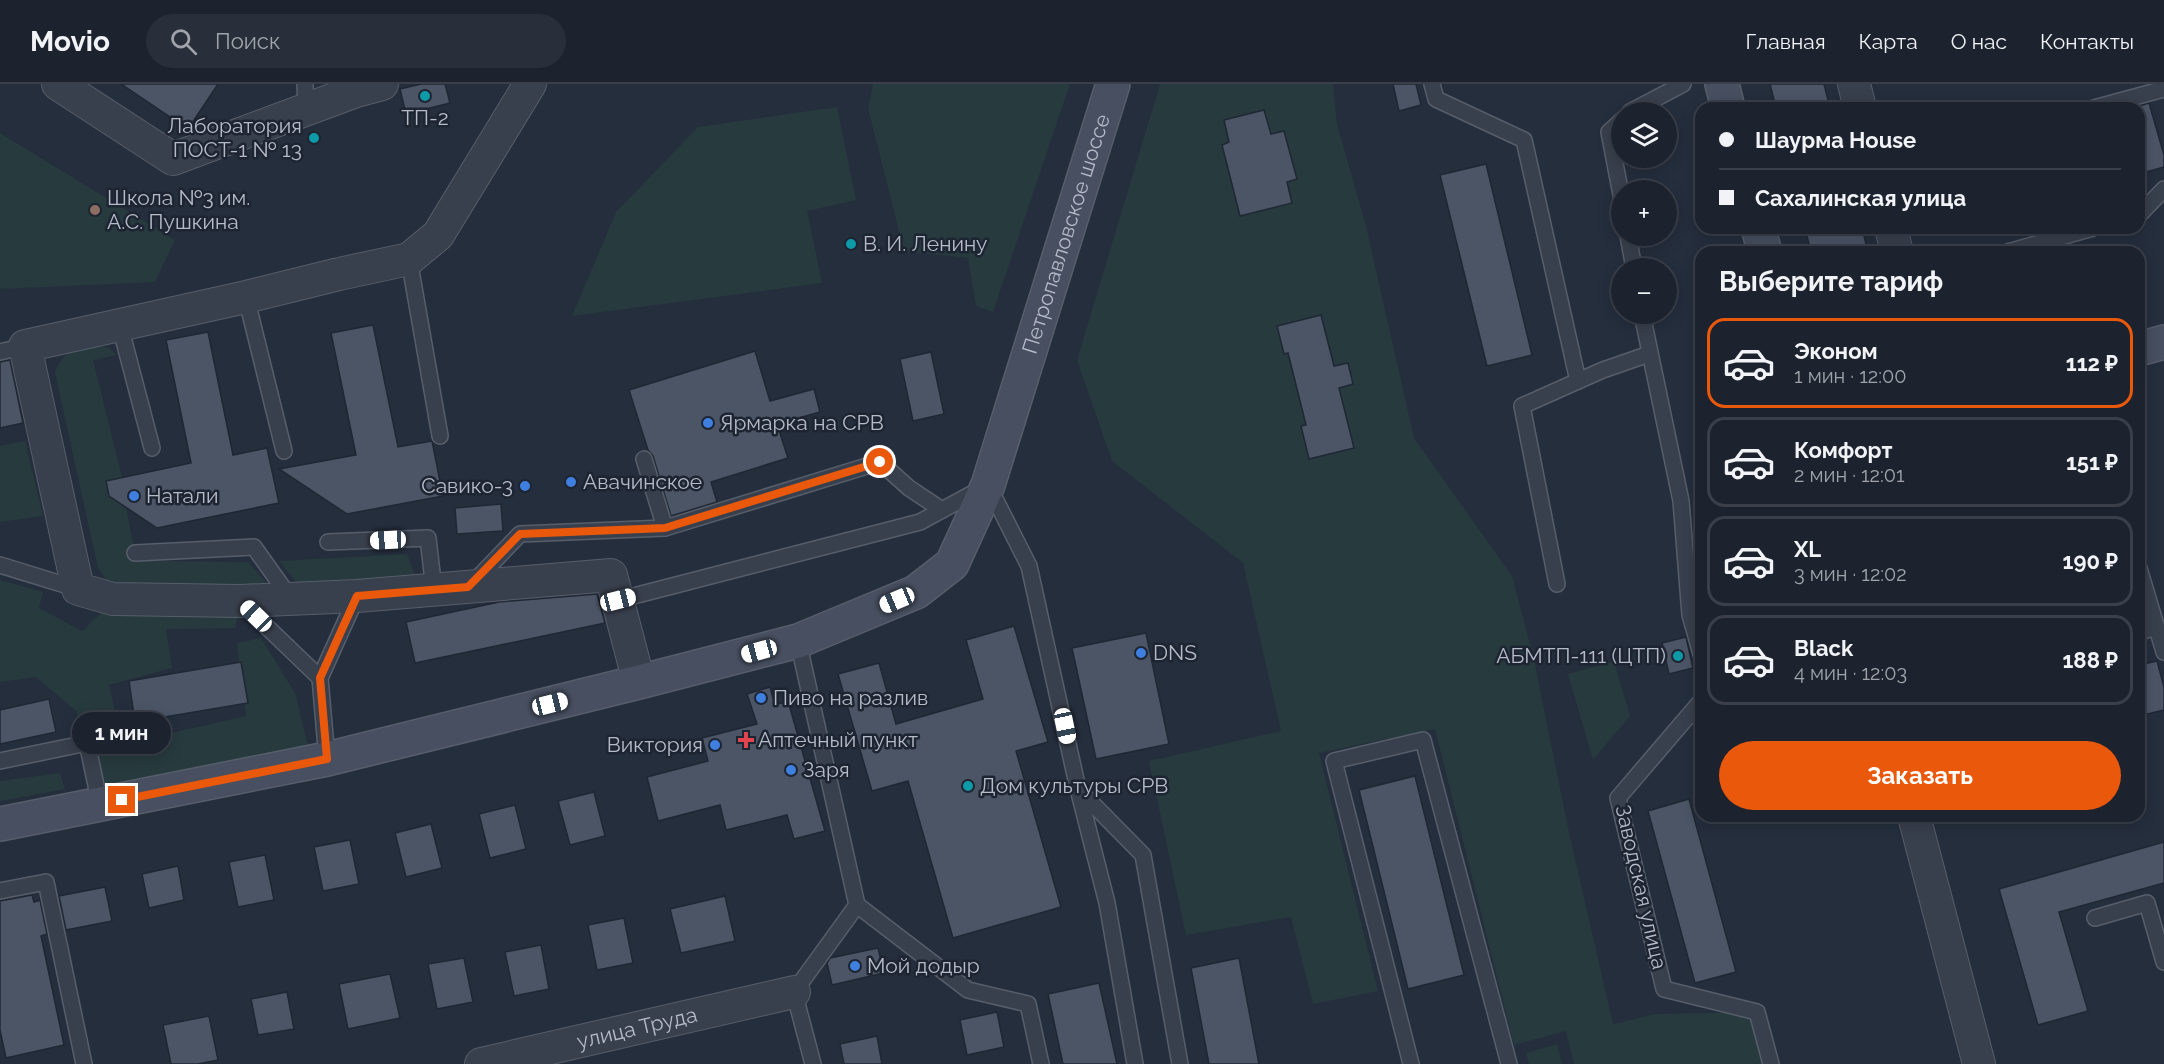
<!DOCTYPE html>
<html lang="ru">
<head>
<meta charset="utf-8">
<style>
  body { margin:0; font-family:Raleway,sans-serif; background:#292f3a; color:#f1f3f6; height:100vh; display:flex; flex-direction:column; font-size:22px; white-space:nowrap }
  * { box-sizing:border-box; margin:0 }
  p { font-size:20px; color:#a0a4aa }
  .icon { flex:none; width:33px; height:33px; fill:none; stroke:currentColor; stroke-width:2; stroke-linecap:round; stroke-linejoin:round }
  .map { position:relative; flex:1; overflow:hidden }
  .sheet { position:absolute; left:1695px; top:162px; width:450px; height:576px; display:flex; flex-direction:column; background:#1c222e; border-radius:18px; box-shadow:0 3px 15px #0003,0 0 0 2px #3a3f4a }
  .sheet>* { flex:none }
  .top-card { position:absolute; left:1695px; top:18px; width:450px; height:132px; border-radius:18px; box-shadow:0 3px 15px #0003,0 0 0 2px #3a3f4a; display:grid; align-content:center; height:132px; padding:0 24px; background:#1c222e }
  .fabs { position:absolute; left:1611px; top:18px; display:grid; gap:12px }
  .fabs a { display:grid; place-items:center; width:66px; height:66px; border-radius:50%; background:#1c222e; box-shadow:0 3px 15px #0003,0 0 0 2px #3a3f4a; font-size:30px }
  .end { position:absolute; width:27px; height:27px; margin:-14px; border:8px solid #ea580c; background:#fff; box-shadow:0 0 0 3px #fff }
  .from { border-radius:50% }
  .bubble { position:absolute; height:42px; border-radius:21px; background:#1c222e; box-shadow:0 3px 15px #0003,0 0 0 2px #3a3f4a; font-size:20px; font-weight:700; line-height:42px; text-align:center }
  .car { position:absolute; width:18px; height:36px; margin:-18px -9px; border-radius:8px; box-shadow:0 0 4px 2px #0007; background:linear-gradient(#fff 24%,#345 0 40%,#fff 0 76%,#345 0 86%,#fff 0) }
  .top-card b { display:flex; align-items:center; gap:21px; height:57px; font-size:22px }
  .top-card b+b { border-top:2px solid #3a3f4a }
  .top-card i { width:15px; height:15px; background:#f1f3f6 }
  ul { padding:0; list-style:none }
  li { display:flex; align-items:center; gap:18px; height:90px; margin:0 12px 9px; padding:0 12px; border:3px solid #3a3f4a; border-radius:18px }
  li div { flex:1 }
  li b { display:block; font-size:22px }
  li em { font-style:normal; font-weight:700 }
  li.selected { border-color:#ea580c }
  li>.icon { width:54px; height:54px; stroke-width:1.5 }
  h2 { padding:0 24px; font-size:27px; line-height:72px }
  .action { display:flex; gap:12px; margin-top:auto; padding:12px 24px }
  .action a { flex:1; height:69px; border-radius:36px; background:#ea580c; color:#fff; font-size:24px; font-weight:700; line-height:69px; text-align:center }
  header { display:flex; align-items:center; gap:36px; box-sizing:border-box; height:84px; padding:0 30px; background:#1c222e; border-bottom:2px solid #3a3f4a }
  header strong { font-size:28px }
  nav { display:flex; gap:33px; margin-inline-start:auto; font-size:21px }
  .search { width:420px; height:54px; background:#292f3a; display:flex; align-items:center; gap:15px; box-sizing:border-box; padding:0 21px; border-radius:33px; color:#a0a4aa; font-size:22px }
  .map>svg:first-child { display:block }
  .green { fill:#273a3e }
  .building { fill:#4b5566; stroke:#202734; stroke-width:1.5 }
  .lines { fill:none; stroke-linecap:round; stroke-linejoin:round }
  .lane-casing { stroke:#575e6b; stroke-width:18 }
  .street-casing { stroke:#575e6b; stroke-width:34 }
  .secondary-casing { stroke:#575e6b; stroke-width:36 }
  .lane { stroke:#39404d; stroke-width:15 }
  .street { stroke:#39404d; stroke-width:32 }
  .secondary { stroke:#474f60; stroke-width:33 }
  .route { stroke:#ea580c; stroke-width:8 }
  .culture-dot { fill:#0f9aa8; stroke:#1e2532; stroke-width:2 }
  .education-dot { fill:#8d6e63; stroke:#1e2532; stroke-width:2 }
  .shop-dot { fill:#3f7fe0; stroke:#1e2532; stroke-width:2 }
  .health-dot { fill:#e0444e; stroke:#1e2532; stroke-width:2 }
  .labels { text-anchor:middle; stroke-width:5; stroke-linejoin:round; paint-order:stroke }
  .poi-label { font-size:21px; fill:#b5bbc8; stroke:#1e2532; text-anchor:start }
  .street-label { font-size:21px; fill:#b5bbc8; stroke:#1e2532 }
</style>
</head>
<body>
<header>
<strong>Movio</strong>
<div class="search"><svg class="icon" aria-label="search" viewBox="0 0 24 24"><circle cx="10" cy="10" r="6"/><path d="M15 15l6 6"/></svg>Поиск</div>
<nav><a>Главная</a><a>Карта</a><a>О нас</a><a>Контакты</a></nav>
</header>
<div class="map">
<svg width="2164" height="980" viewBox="0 0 2164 980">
  <rect width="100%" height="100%" fill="#252e3d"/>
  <g class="green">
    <path d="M873,0H1070L993,228L976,222L968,174L904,167L868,24Z"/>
    <path d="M1160,0H1333L1337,40L1366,142L1414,354L1512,492L1534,575L1568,744L1613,940L1655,930L1757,928L1771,980H1574L1566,947L1514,961L1435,645L1319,669L1378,907L1313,920L1291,833L1186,851L1149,677L1281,647L1243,479L1112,377L1077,276Z"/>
    <path d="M837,23L856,116L807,127L822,199L572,232L616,128L698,43Z"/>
    <path d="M0,49L175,156L155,198L0,205Z"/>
    <path d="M97,261L109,264L116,271L93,276L122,393L106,397L109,412L126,424L136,473L148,477L248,478L272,505H127L107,497L98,484L55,289C64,265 74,265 97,261Z"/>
    <path d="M25,357L43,432L0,438V362Z"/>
    <path d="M407,470L417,497L300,503L279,477Z"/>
    <path d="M0,496L43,508L39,524L82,547L102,528L233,524L238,532L235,544L166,545L172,584L109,601L123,660L246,632L237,559L261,554L295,609L308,662L88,710L77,628L36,593L0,598Z"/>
    <path d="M1614,577L1630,632L1593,676L1568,590Z"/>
    <path d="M60,689L65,705L0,717V697Z"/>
    <path d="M1557,960L1562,980H1529L1526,969Z"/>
  </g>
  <g class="building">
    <path d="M121,0H218L188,45Z"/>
    <path d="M421,0H445L450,19L406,30L400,5Z"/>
    <path d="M1393,0H1416L1421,21L1399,27Z"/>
    <path d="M1770,0H1824L1830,24H1776Z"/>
    <path d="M2149,19L2164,71V83L2139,90V22Z"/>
    <path d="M1264,26L1271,50L1284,47L1297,95L1287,98L1292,119L1240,132L1222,61L1229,58L1224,36Z"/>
    <path d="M1486,80L1532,271L1487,282L1440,91Z"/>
    <path d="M1805,144H1862L1868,168H1811Z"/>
    <path d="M1321,231L1334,282L1348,279L1353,300L1339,304L1354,364L1309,375L1301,342L1306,341L1288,269L1284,270L1277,242Z"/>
    <path d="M373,241L398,363L432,357L443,412L347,430L279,385L356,371L331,249Z"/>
    <path d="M208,248L233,371L267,364L279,419L157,444L109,412L106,397L191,379L166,256Z"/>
    <path d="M755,267L770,317L814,305L820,328L777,340L788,374L711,398L717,418L671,432L653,372L648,366L629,306Z"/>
    <path d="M931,268L944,330L913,337L900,275Z"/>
    <path d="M10,276L23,339L0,344V278Z"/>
    <path d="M501,420L503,447L457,450L455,424Z"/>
    <path d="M597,510L605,539L415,579L406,538L499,518Z"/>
    <path d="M1014,542L1048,658L1016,667L1061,823L953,854L908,697L872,707L838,590L879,579L896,640L983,615L966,556Z"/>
    <path d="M1146,549L1169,660L1096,675L1072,564Z"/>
    <path d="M1686,553L1693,584L1669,590L1662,559Z"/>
    <path d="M2157,577L2164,603V626L2139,632V581Z"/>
    <path d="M241,578L248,619L135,638L129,597Z"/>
    <path d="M770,603L775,621L788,617L825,747L794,755L787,731L726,746L720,721L658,737L647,693L708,677L702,654L757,640L747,610Z"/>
    <path d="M49,615L56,648L0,660V626Z"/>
    <path d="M1415,692L1464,891L1408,905L1359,706Z"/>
    <path d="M594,708L605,752L570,761L558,717Z"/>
    <path d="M1689,715L1736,888L1695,899L1648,727Z"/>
    <path d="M515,721L526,765L490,774L479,730Z"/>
    <path d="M431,740L442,784L406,793L395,749Z"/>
    <path d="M350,756L359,800L323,807L314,763Z"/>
    <path d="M2164,758V799L2059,828L2088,927L2038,941L1999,805Z"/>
    <path d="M265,771L274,816L238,823L229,778Z"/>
    <path d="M178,782L184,816L149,824L142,790Z"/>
    <path d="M105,803L112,837L66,846L59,812Z"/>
    <path d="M32,811L34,818L40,816L47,850L41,852L64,961L6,974L0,946V817Z"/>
    <path d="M725,812L735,857L681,869L670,825Z"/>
    <path d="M624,834L633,879L597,886L588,841Z"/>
    <path d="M541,861L549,905L514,912L505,868Z"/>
    <path d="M878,864L884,889L832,901L827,879L830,874Z"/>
    <path d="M464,874L473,918L437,925L428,880Z"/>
    <path d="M1239,874L1259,980H1209L1191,884Z"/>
    <path d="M390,890L400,934L348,945L339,900Z"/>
    <path d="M1099,899L1117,980H1063L1048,910Z"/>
    <path d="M287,908L294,945L258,951L251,915Z"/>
    <path d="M997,928L1004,963L967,971L960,936Z"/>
    <path d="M209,932L218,976L198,980H171L163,941Z"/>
    <path d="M877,952L882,980H844L840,960Z"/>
  </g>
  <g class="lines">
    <g class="lane-casing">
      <g id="lane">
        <path d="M305,0L306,26"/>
        <path d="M1432,0L1436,15L1524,56L1578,297L1603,286L1649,270"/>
        <path d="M2094,24L2164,5"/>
        <path d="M1630,28L1683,0"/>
        <path d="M1622,36L1609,48L1622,116"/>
        <path d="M2139,131L2164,105"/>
        <path d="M1628,152L1634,184"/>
        <path d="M2008,168L2093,144"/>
        <path d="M409,175L440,352"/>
        <path d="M246,213L284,367"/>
        <path d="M1642,230L1681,417L1690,531L1701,570"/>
        <path d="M120,242L152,364"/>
        <path d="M0,268L25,262"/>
        <path d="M665,444L880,378L909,404L942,426"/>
        <path d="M328,458L428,454L434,506"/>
        <path d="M135,469L254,463L291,515"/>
        <path d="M0,481L78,505"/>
        <path d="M2139,484L2164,568"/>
        <path d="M473,499L520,450L665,444L644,375"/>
        <path d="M1557,500L1522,322L1578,297"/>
        <path d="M618,516L920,438L988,401L1029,482L1078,705L1107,819L1135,980"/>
        <path d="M242,519L320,594"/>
        <path d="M2139,548L2157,543"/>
        <path d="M798,557L857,821L968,906L1028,920L1041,980"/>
        <path d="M1701,617L1618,714L1664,905L1757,928L1771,980"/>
        <path d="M327,675L320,594L357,512"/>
        <path d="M0,677L87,659L100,720"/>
        <path d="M1080,707L1143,771L1180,980"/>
        <path d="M0,807L46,798L84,980"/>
        <path d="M2095,834L2147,819L2164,878"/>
        <path d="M813,980L794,908L857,821"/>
        <path d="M1411,980L1334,677L1423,656L1509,980"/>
      </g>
    </g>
    <g class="street-casing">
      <g id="street">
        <path d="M58,0L173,75L356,7L382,0"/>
        <path d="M530,0L438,151L409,175L339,190L246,213L25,262L78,505L113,515L240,517L357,512L611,491L639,598"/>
        <path d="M1854,0L1860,24"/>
        <path d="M1891,144L1897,168"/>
        <path d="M1914,732L1979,980"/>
        <path id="s1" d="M481,980L794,908"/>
      </g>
    </g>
    <g class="secondary-casing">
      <g id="secondary">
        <path d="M1722,0L1728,24"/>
        <path d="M1758,144L1765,168"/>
        <path d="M2139,265L2164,258"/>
        <path id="s2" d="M0,740L327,675L639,598L798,557L916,508L952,480L988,401L1113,0"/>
      </g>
    </g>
    <use href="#lane" class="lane"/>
    <use href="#street" class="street"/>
    <use href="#secondary" class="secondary"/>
  </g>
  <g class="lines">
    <path class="route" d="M122,716L327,675L320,594L357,512L468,503L520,450L665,444L880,378"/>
  </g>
  <g class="culture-dot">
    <circle cx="425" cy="12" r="6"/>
    <circle cx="314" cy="54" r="6"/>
    <circle cx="851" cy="160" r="6"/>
    <circle cx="1678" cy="572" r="6"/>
    <circle cx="968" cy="702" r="6"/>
  </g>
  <circle class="education-dot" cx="95" cy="126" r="6"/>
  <g class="shop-dot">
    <circle cx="708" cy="339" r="6"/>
    <circle cx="571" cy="398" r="6"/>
    <circle cx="525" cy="402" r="6"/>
    <circle cx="134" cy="412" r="6"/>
    <circle cx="1141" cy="569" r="6"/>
    <circle cx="761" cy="614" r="6"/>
    <circle cx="715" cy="661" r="6"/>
    <circle cx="791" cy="686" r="6"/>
    <circle cx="855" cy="882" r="6"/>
  </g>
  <path class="health-dot" d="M743 647h6v6h6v6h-6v6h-6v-6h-6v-6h6z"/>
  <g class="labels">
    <g class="poi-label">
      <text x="425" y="41" text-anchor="middle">ТП-2</text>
      <text x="302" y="49" text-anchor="end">Лаборатория<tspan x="302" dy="24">ПОСТ-1 № 13</tspan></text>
      <text x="107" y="121">Школа №3 им.<tspan x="107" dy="24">А.С. Пушкина</tspan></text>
      <text x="863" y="167">В. И. Ленину</text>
      <text x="720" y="346">Ярмарка на СРВ</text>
      <text x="583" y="405">Авачинское</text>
      <text x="513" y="409" text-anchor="end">Савико-3</text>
      <text x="146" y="419">Натали</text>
      <text x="1153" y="576">DNS</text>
      <text x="1666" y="579" text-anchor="end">АБМТП-111 (ЦТП)</text>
      <text x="773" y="621">Пиво на разлив</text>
      <text x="758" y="663">Аптечный пункт</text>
      <text x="703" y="668" text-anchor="end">Виктория</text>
      <text x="803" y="693">Заря</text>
      <text x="980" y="709">Дом культуры СРВ</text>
      <text x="867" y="889">Мой додыр</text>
    </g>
    <g class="street-label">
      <text dy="7" stroke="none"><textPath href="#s2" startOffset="1342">Петропавловское шоссе</textPath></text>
      <text transform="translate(1641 803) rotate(77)" y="7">Заводская улица</text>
      <text dy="7" stroke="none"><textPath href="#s1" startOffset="160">улица Труда</textPath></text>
    </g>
  </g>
</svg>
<div class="fabs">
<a><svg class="icon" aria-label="layers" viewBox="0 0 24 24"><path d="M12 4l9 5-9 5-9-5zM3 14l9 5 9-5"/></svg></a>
<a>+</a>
<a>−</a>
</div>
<i class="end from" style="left:880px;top:378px"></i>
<i class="end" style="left:122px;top:716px"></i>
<div class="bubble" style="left:72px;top:628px;width:99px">1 мин</div>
<i class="car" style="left:388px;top:456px;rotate:267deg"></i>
<i class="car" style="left:618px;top:516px;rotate:76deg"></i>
<i class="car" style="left:897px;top:516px;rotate:247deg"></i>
<i class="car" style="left:256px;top:532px;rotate:314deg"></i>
<i class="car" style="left:759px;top:567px;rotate:255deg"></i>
<i class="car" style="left:550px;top:620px;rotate:76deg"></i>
<i class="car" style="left:1065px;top:642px;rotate:168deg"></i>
<div class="top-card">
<b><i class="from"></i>Шаурма House</b>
<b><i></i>Сахалинская улица</b>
</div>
<section class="sheet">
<h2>Выберите тариф</h2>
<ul>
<li class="selected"><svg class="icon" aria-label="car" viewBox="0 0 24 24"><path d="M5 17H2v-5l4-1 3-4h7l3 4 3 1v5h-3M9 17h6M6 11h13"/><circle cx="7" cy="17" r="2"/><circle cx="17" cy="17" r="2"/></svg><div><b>Эконом</b><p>1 мин · 12:00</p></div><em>112 ₽</em></li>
<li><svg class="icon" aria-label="car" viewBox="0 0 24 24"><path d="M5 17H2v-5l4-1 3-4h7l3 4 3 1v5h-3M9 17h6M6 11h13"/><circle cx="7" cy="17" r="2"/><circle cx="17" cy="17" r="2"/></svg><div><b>Комфорт</b><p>2 мин · 12:01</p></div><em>151 ₽</em></li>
<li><svg class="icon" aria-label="car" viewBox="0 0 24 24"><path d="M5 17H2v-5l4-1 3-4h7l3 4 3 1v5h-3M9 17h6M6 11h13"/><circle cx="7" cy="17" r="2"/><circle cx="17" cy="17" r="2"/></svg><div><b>XL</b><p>3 мин · 12:02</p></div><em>190 ₽</em></li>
<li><svg class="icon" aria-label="car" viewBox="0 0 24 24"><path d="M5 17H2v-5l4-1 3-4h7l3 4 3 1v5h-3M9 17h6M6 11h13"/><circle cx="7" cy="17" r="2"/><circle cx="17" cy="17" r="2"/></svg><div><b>Black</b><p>4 мин · 12:03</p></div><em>188 ₽</em></li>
</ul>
<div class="action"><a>Заказать</a></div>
</section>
</div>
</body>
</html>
